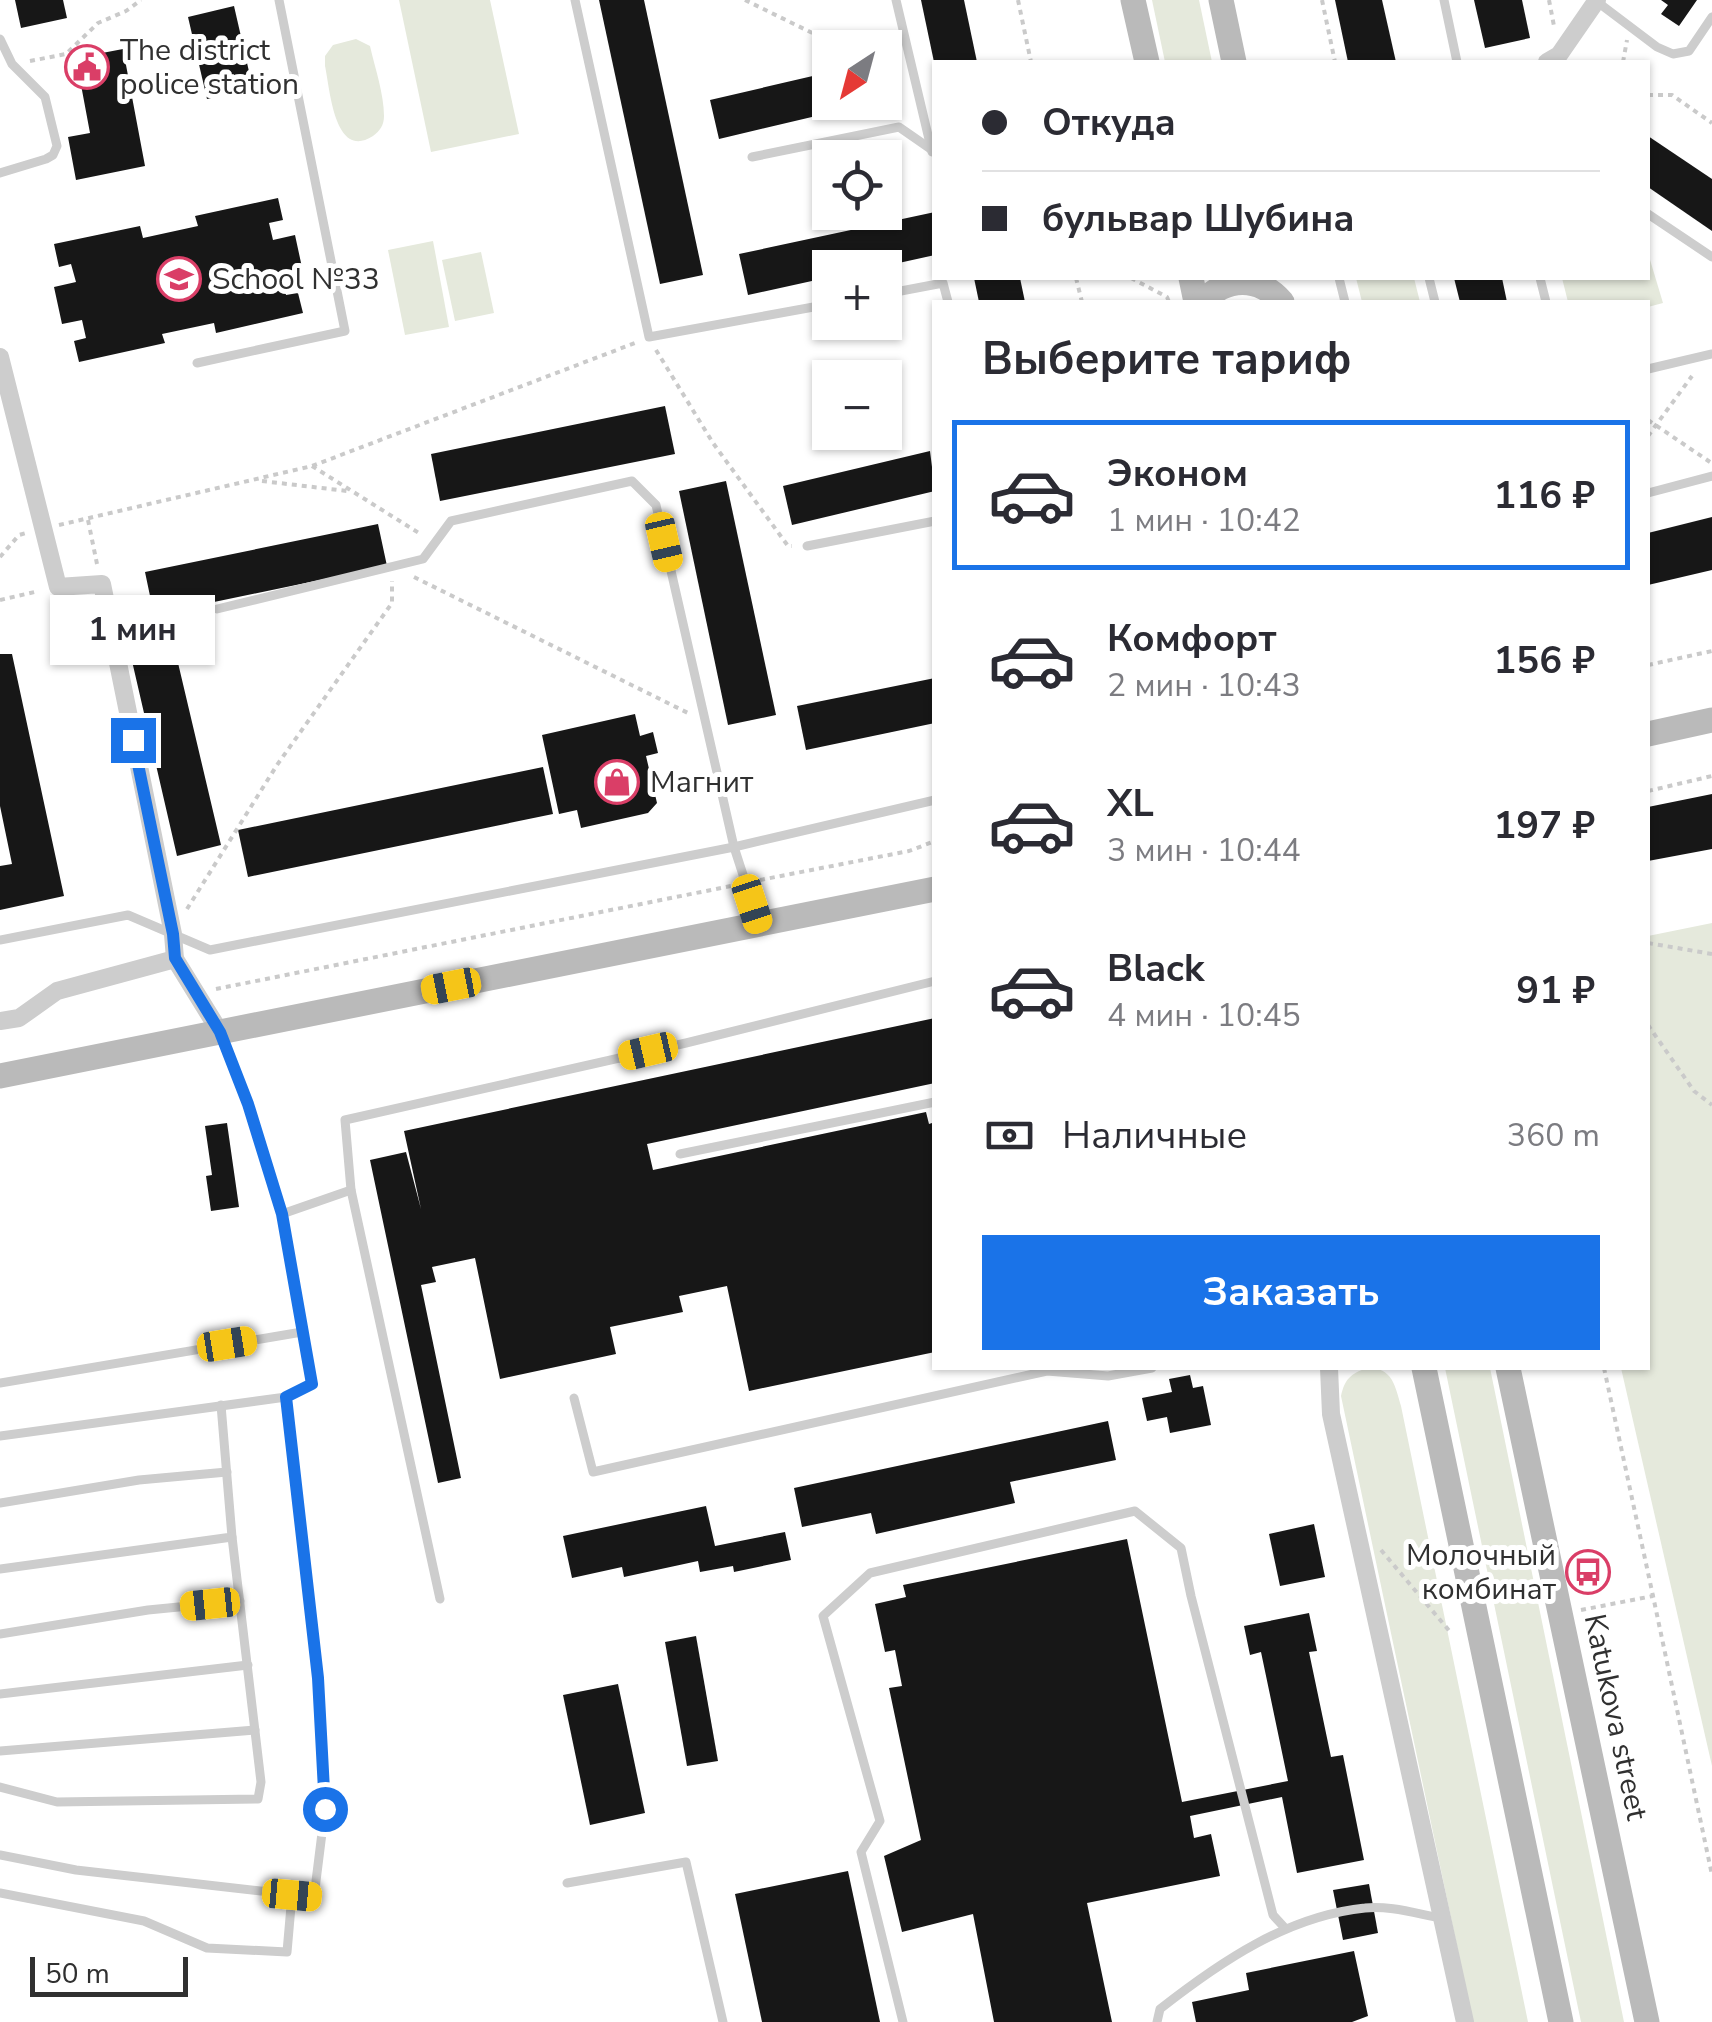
<!DOCTYPE html>
<html lang="ru">
<head>
<meta charset="utf-8">
<style>
  body { margin:0; font-family:"Nunito Sans",sans-serif; background:#f2f2f3; color:#2b2b33; height:100vh; display:flex; flex-direction:column; font-size:38px; white-space:nowrap }
  * { box-sizing:border-box; margin:0 }
  p { font-size:32px; color:#7c7c81 }
  .icon { flex:none; width:55px; height:55px; fill:none; stroke:currentColor; stroke-width:2; stroke-linecap:round; stroke-linejoin:round }
  .map { position:relative; flex:1; overflow:hidden }
  .details { position:absolute; left:932px; top:300px; width:718px; height:1070px; display:flex; flex-direction:column; background:#fff; border-radius:0px; box-shadow:0 2px 8px #0004 }
  .details>* { flex:none }
  .top-card { position:absolute; left:932px; top:60px; width:718px; height:220px; border-radius:0px; box-shadow:0 2px 8px #0004; display:grid; align-content:center; height:220px; padding:0 50px; background:#fff }
  .needle { width:65px; rotate:216deg }
  .fabs { position:absolute; left:812px; top:30px; display:grid; gap:20px }
  .fabs a { display:grid; place-items:center; width:90px; height:90px; border-radius:0px; background:#fff; box-shadow:0 2px 8px #0004; font-size:50px }
  .scale { position:absolute; left:30px; bottom:25px; width:158px; box-sizing:border-box; padding-left:10px; border:5px solid #303030; border-top:0; font-size:28px; line-height:35px; white-space:nowrap; color:#303030; -webkit-text-stroke:8px #fff; paint-order:stroke }
  .end { position:absolute; width:45px; height:45px; margin:-22px; border:12px solid #1a73e8; background:#fff; box-shadow:0 0 0 5px #fff }
  .from { border-radius:50% }
  .bubble { position:absolute; height:70px; border-radius:0px; background:#fff; box-shadow:0 2px 8px #0004; font-size:32px; font-weight:700; line-height:70px; text-align:center }
  .car { position:absolute; width:30px; height:60px; margin:-30px -15px; border-radius:12px; box-shadow:0 0 8px 2px #0007; background:linear-gradient(#f5c518 24%,#345 0 40%,#f5c518 0 76%,#345 0 86%,#f5c518 0) }
  .top-card b { display:flex; align-items:center; gap:35px; height:95px; font-size:38px }
  .top-card b+b { border-top:2px solid #e1e1e2 }
  .top-card i { width:25px; height:25px; background:#2b2b33 }
  ul { padding:0; list-style:none }
  li { display:flex; align-items:center; gap:30px; height:150px; margin:0 20px 15px; padding:0 30px; border:5px solid transparent; border-radius:0px }
  li div { flex:1 }
  li b { display:block; font-size:38px }
  li em { font-style:normal; font-weight:700 }
  li.selected { border-color:#1a73e8 }
  li>.icon { width:90px; height:90px; stroke-width:1.5 }
  h2 { padding:0 50px; font-size:45px; line-height:120px }
  .pay { display:flex; align-items:center; gap:25px; height:110px; padding:0 50px; font-size:38px }
  .pay p { margin-inline-start:auto }
  .button { display:flex; gap:20px; margin-top:auto; padding:20px 50px }
  .button a { flex:1; height:115px; border-radius:0px; background:#1a73e8; color:#fff; font-size:40px; font-weight:700; line-height:115px; text-align:center }
  .map>svg:first-child { display:block }
  .green { fill:#e5e9dc }
  .building { fill:#171717 }
  .lines { fill:none; stroke-linecap:round; stroke-linejoin:round }
  .path { stroke:#cacaca; stroke-width:4; stroke-dasharray:5 5; stroke-linecap:butt }
  .lane { stroke:#cdcdcd; stroke-width:9 }
  .street { stroke:#cdcdcd; stroke-width:18 }
  .secondary { stroke:#bababa; stroke-width:25 }
  .route { stroke:#1a73e8; stroke-width:12 }
  .labels { text-anchor:middle; stroke-width:10; stroke-linejoin:round; paint-order:stroke }
  .poi-label { font-size:30px; fill:#303030; stroke:#fff; text-anchor:start }
  .street-label { font-size:30px; fill:#303030; stroke:#fff }
</style>
</head>
<body>
<div class="map">
<svg width="1712" height="2022" viewBox="0 0 1712 2022">
  <rect width="100%" height="100%" fill="#fff"/>
  <g class="green">
    <path d="M399,0H490L519,134L431,152Z"/>
    <path d="M1152,0H1199L1212,62H1165Z"/>
    <path d="M356,39L370,46C375,68 384,94 384,116C384,125 380,131 373,136C334,161 330,88 325,66V56L333,45Z"/>
    <path d="M433,241L449,327L405,335L388,250Z"/>
    <path d="M481,252L494,313L455,321L442,260Z"/>
    <path d="M1648,253L1663,303L1648,307V302H1568L1562,278H1648Z"/>
    <path d="M1356,278H1414L1420,302H1362Z"/>
    <path d="M1712,923V1766L1621,1368H1648V936Z"/>
    <path d="M1367,1368C1392,1367 1395,1385 1401,1406L1528,2022H1473L1341,1396C1345,1379 1350,1374 1367,1368Z"/>
    <path d="M1445,1368H1490L1624,2022H1581Z"/>
  </g>
  <g class="building">
    <path d="M15,0H63L67,18L21,28Z"/>
    <path d="M599,0H644L703,275L660,284Z"/>
    <path d="M921,0H964L977,62H934Z"/>
    <path d="M1335,0H1382L1396,62H1348Z"/>
    <path d="M1474,0H1522L1530,38L1485,48Z"/>
    <path d="M1661,0H1697L1679,26L1661,14L1668,5Z"/>
    <path d="M234,6L253,89L207,99L188,17Z"/>
    <path d="M123,49L145,166L76,180L68,137L90,133L76,58Z"/>
    <path d="M830,72V102L867,104L719,139L710,100Z"/>
    <path d="M1648,136L1712,179V231L1648,187Z"/>
    <path d="M278,198L283,220L269,223L273,240L295,235L303,272L282,276L286,295L298,293L303,313L216,333L214,323L162,334L165,343L79,362L74,341L86,338L82,320L62,324L54,287L76,282L71,264L59,267L54,244L140,226L143,238L198,226L195,216Z"/>
    <path d="M935,212V255L876,268H830V277L748,295L739,254Z"/>
    <path d="M974,278H1020L1025,302H979Z"/>
    <path d="M1454,278H1502L1507,302H1460Z"/>
    <path d="M665,406L675,454L440,501L431,454Z"/>
    <path d="M930,451L935,491L792,525L783,486Z"/>
    <path d="M726,481L776,715L728,725L679,491Z"/>
    <path d="M1712,517V570L1648,585V533Z"/>
    <path d="M378,524L387,566L166,612L221,845L177,856L123,622L154,615L145,572Z"/>
    <path d="M0,654H12L64,896L0,910V866L12,864L0,806Z"/>
    <path d="M935,678V723L806,750L797,706Z"/>
    <path d="M635,714L640,736L653,732L658,753L646,756L657,803L648,813L581,828L577,810L559,814L542,735Z"/>
    <path d="M543,767L553,814L248,877L238,830Z"/>
    <path d="M1712,794V849L1648,861V807Z"/>
    <path d="M935,1018V1083L647,1144L653,1170L926,1112L929,1124L935,1122V1315L932,1316L935,1352L749,1391L727,1286L679,1296L683,1312L610,1327L616,1354L500,1379L475,1258L432,1267L436,1282L421,1285L461,1478L438,1483L370,1160L406,1152L421,1209L404,1131Z"/>
    <path d="M227,1123L239,1207L211,1211L206,1176L212,1175L205,1126Z"/>
    <path d="M1190,1375L1193,1388L1203,1386L1211,1425L1170,1433L1167,1417L1147,1421L1142,1398L1172,1392L1169,1379Z"/>
    <path d="M1108,1421L1116,1460L1010,1482L1015,1503L876,1534L871,1513L802,1527L794,1488Z"/>
    <path d="M706,1506L715,1546L785,1532L791,1560L734,1572L733,1566L700,1572L698,1561L624,1577L622,1567L572,1578L563,1536Z"/>
    <path d="M1314,1524L1325,1577L1280,1586L1269,1534Z"/>
    <path d="M1127,1539L1182,1802L1288,1781L1261,1652L1250,1655L1244,1626L1309,1613L1317,1651L1309,1652L1331,1757L1343,1755L1364,1860L1297,1873L1282,1797L1190,1816L1194,1838L1211,1834L1220,1876L1087,1903L1112,2022H994L973,1914L902,1932L884,1856L921,1840L889,1688L902,1686L895,1650L885,1652L875,1604L906,1597L903,1585Z"/>
    <path d="M696,1636L718,1761L687,1766L665,1642Z"/>
    <path d="M618,1684L645,1813L590,1825L563,1695Z"/>
    <path d="M848,1871L880,2022H762L735,1894Z"/>
    <path d="M1369,1884L1378,1933L1343,1940L1333,1890Z"/>
    <path d="M1354,1951L1368,2016L1352,2022H1196L1192,2002L1249,1990L1246,1973Z"/>
  </g>
  <g class="lines">
    <g class="path">
      <path d="M745,0L843,48"/>
      <path d="M1018,0L1031,62"/>
      <path d="M1322,0L1335,62"/>
      <path d="M1549,0L1554,26"/>
      <path d="M30,61L66,54L98,23L126,11L141,0"/>
      <path d="M1623,62L1627,40"/>
      <path d="M885,93L893,112"/>
      <path d="M1648,95H1672L1712,123"/>
      <path d="M1076,278L1082,302"/>
      <path d="M1131,278L1167,297L1169,302"/>
      <path d="M656,350L713,443L788,546H792"/>
      <path d="M1648,420L1710,462"/>
      <path d="M1648,436L1692,376"/>
      <path d="M312,466L422,535"/>
      <path d="M262,481L347,491"/>
      <path d="M88,520L97,564"/>
      <path d="M59,525L312,466L635,343"/>
      <path d="M0,557L19,535L26,533"/>
      <path d="M414,577L688,713"/>
      <path d="M0,600L39,591"/>
      <path d="M1648,665L1712,651"/>
      <path d="M1648,791L1712,776"/>
      <path d="M760,880L909,851L935,841"/>
      <path d="M187,909L277,765L392,603V581"/>
      <path d="M1648,943L1712,954"/>
      <path d="M216,989L731,886"/>
      <path d="M1648,1025L1694,1091L1712,1105"/>
      <path d="M1604,1368L1653,1596"/>
      <path d="M1381,1550L1452,1634"/>
      <path d="M1581,1610L1653,1596L1712,1875"/>
    </g>
    <g class="lane">
      <path d="M575,0L649,337L830,304"/>
      <path d="M896,0L932,152"/>
      <path d="M1444,0L1457,62"/>
      <path d="M1596,1L1657,47L1673,54L1689,51L1712,17"/>
      <path d="M0,39L12,64L45,97L57,146L53,155L46,159L0,173"/>
      <path d="M752,157L899,127L935,152"/>
      <path d="M1648,214L1712,257"/>
      <path d="M1339,278L1345,302"/>
      <path d="M1429,278L1435,302"/>
      <path d="M1540,278L1546,302"/>
      <path d="M885,294L943,283L948,302"/>
      <path d="M197,363L345,331L279,0"/>
      <path d="M1648,369L1712,354"/>
      <path d="M1648,493L1712,476"/>
      <path d="M807,546L935,521"/>
      <path d="M217,609L423,559L451,521L632,481L656,505L734,847L758,921"/>
      <path d="M0,940L128,915L210,950L734,847L935,800"/>
      <path d="M680,1154L935,1102"/>
      <path d="M351,1190L440,1599"/>
      <path d="M282,1214L351,1190L345,1120L686,1043L935,981"/>
      <path d="M0,1383L302,1332"/>
      <path d="M574,1398L593,1472L1047,1371L1108,1376L1152,1368"/>
      <path d="M0,1436L286,1397"/>
      <path d="M0,1503L139,1480L227,1472"/>
      <path d="M0,1569L232,1537L221,1405"/>
      <path d="M0,1634L148,1610L240,1601"/>
      <path d="M0,1694L248,1665"/>
      <path d="M0,1751L255,1730"/>
      <path d="M0,1787L57,1802L258,1799L261,1782L232,1537"/>
      <path d="M0,1855L76,1870L314,1897L325,1809L318,1678L286,1397L311,1384L282,1214L248,1104L222,1037"/>
      <path d="M567,1883L686,1862L723,2022"/>
      <path d="M0,1893L144,1921L207,1948L287,1952L292,1895"/>
      <path d="M903,2022L861,1852L880,1821L823,1616L870,1573L1135,1511L1181,1548L1191,1596L1273,1915L1284,1927"/>
      <path d="M1157,2022L1160,2009C1220,1962 1287,1916 1365,1908C1388,1905 1418,1914 1441,1918"/>
    </g>
    <g class="street">
      <path d="M1547,62L1559,55L1597,0"/>
      <path d="M0,357L58,587L102,584L173,934L175,959L220,1032"/>
      <path d="M0,1021L19,1018L57,991L175,959"/>
      <path d="M1329,1368L1331,1414L1465,2022"/>
    </g>
    <g class="secondary">
      <path d="M1133,0L1147,62"/>
      <path d="M1221,0L1234,62"/>
      <path d="M1191,278L1196,302"/>
      <path d="M1203,302C1226,276 1259,276 1282,302"/>
      <path d="M1648,734L1712,720"/>
      <path d="M0,1076L935,889"/>
      <path d="M1424,1368L1561,2022"/>
      <path d="M1508,1368L1647,2022"/>
    </g>
  </g>
  <g class="lines">
    <path class="route" d="M133,740L173,934L175,958L220,1032L248,1104L282,1214L312,1384L286,1397L318,1678L325,1809"/>
  </g>
  <defs>
    <g id="civic-ring" transform="scale(2.25)"><circle r="9.5" fill="#fff" stroke="#da3e67" stroke-width="1.5"/><path d="M-.6-6.5H3V-4.5H.6V-3L4-1V1h2V6H-6V1h2V-1L-.6-3ZM-1.2 2.5V6h2.4V2.5Z" fill="#da3e67"/></g>
    <g id="school-ring" transform="scale(2.25)"><circle r="9.5" fill="#fff" stroke="#da3e67" stroke-width="1.5"/><path d="M0-5L7-2L0 1L-7-2ZM-4 1L0 2.5L4 1V4Q0 6-4 4Z" fill="#da3e67"/></g>
    <g id="shop-ring" transform="scale(2.25)"><circle r="9.5" fill="#fff" stroke="#da3e67" stroke-width="1.5"/><path d="M-5-2.5h2.3a2.7 3.5 0 0 1 5.4 0H5L5.5 6h-11ZM-1.5-2.5h3a1.5 2.3 0 0 0-3 0Z" fill="#da3e67"/></g>
    <g id="bus-ring" transform="scale(2.25)"><circle r="9.5" fill="#fff" stroke="#da3e67" stroke-width="1.5"/><path d="M-5-6H5V4H4V6H2V4H-2V6H-4V4H-5ZM-3.5-4V0h7V-4ZM-3.5 1.2v1.5H-2V1.2ZM2 1.2v1.5H3.5V1.2Z" fill="#da3e67"/></g>
  </defs>
  <g fill-rule="evenodd">
    <use href="#civic-ring" x="87" y="67"/>
    <use href="#school-ring" x="179" y="279"/>
    <use href="#shop-ring" x="617" y="782"/>
    <use href="#bus-ring" x="1588" y="1572"/>
  </g>
  <g class="labels">
    <g class="poi-label">
      <text x="120" y="60">The district<tspan x="120" dy="34">police station</tspan></text>
      <text x="212" y="289">School №33</text>
      <text x="650" y="792">Магнит</text>
      <text x="1556" y="1565" text-anchor="end">Молочный<tspan x="1556" dy="34">комбинат</tspan></text>
    </g>
    <g class="street-label">
      <text transform="translate(1616 1717) rotate(78)" y="10">Katukova street</text>
    </g>
  </g>
</svg>
<div class="fabs">
<a><svg class="needle" viewBox="-14 -14 28 28"><path d="M0-13l5 13h-10z" fill="#e53935"/><path d="M0 13l5-13h-10z" fill="#7c7c81"/></svg></a>
<a><svg class="icon" aria-label="locate" viewBox="0 0 24 24"><circle cx="12" cy="12" r="6"/><path d="M12 2v4M12 18v4M2 12h4M18 12h4"/></svg></a>
<a>+</a>
<a>−</a>
</div>
<div class="scale">50 m</div>
<i class="end from" style="left:325px;top:1809px"></i>
<i class="end" style="left:133px;top:740px"></i>
<div class="bubble" style="left:50px;top:595px;width:165px">1 мин</div>
<i class="car" style="left:664px;top:542px;rotate:167deg"></i>
<i class="car" style="left:752px;top:904px;rotate:162deg"></i>
<i class="car" style="left:451px;top:986px;rotate:259deg"></i>
<i class="car" style="left:648px;top:1051px;rotate:257deg"></i>
<i class="car" style="left:227px;top:1344px;rotate:81deg"></i>
<i class="car" style="left:210px;top:1604px;rotate:264deg"></i>
<i class="car" style="left:292px;top:1895px;rotate:95deg"></i>
<div class="top-card">
<b><i class="from"></i>Откуда</b>
<b><i></i>бульвар Шубина</b>
</div>
<section class="details">
<h2>Выберите тариф</h2>
<ul>
<li class="selected"><svg class="icon" aria-label="car" viewBox="0 0 24 24"><path d="M5 17H2v-5l4-1 3-4h7l3 4 3 1v5h-3M9 17h6M6 11h13"/><circle cx="7" cy="17" r="2"/><circle cx="17" cy="17" r="2"/></svg><div><b>Эконом</b><p>1 мин · 10:42</p></div><em>116 ₽</em></li>
<li><svg class="icon" aria-label="car" viewBox="0 0 24 24"><path d="M5 17H2v-5l4-1 3-4h7l3 4 3 1v5h-3M9 17h6M6 11h13"/><circle cx="7" cy="17" r="2"/><circle cx="17" cy="17" r="2"/></svg><div><b>Комфорт</b><p>2 мин · 10:43</p></div><em>156 ₽</em></li>
<li><svg class="icon" aria-label="car" viewBox="0 0 24 24"><path d="M5 17H2v-5l4-1 3-4h7l3 4 3 1v5h-3M9 17h6M6 11h13"/><circle cx="7" cy="17" r="2"/><circle cx="17" cy="17" r="2"/></svg><div><b>XL</b><p>3 мин · 10:44</p></div><em>197 ₽</em></li>
<li><svg class="icon" aria-label="car" viewBox="0 0 24 24"><path d="M5 17H2v-5l4-1 3-4h7l3 4 3 1v5h-3M9 17h6M6 11h13"/><circle cx="7" cy="17" r="2"/><circle cx="17" cy="17" r="2"/></svg><div><b>Black</b><p>4 мин · 10:45</p></div><em>91 ₽</em></li>
</ul>
<div class="pay"><svg class="icon" aria-label="cash" viewBox="0 0 24 24"><path d="M3 7h18v10H3z"/><circle cx="12" cy="12" r="2"/></svg>Наличные<p>360 m</p></div>
<div class="button"><a>Заказать</a></div>
</section>
</div>
</body>
</html>
